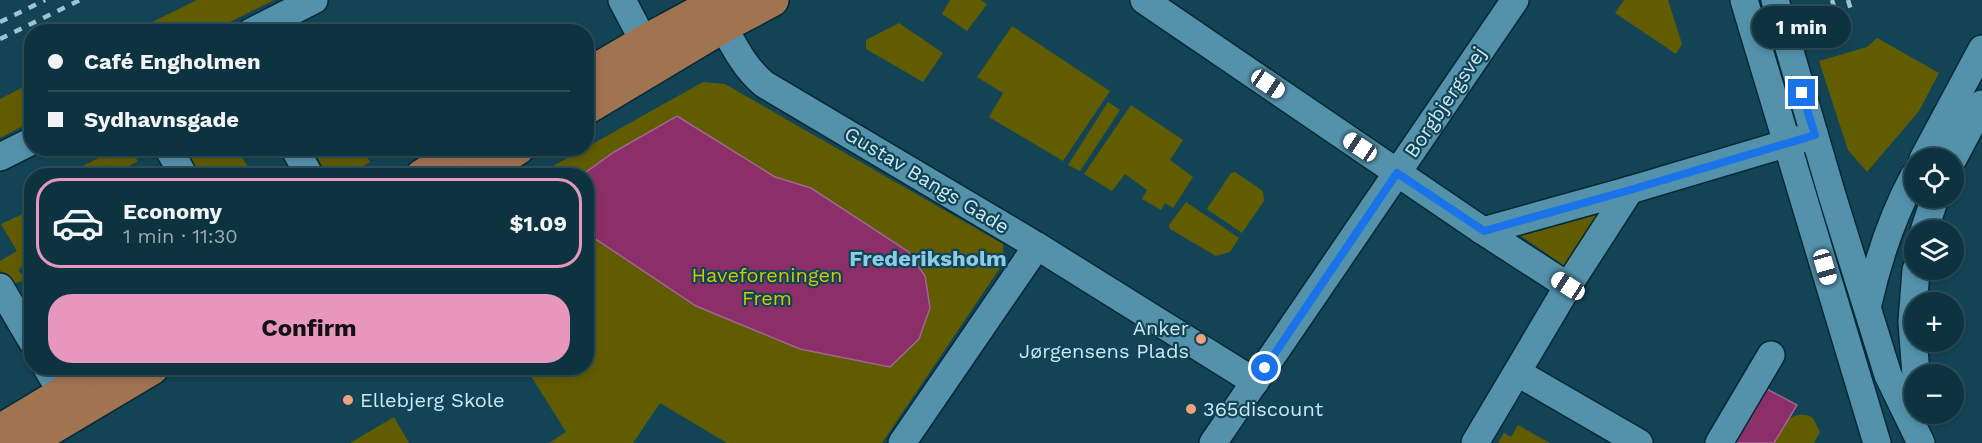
<!DOCTYPE html>
<html lang="en">
<head>
<meta charset="utf-8">
<style>
  body { margin:0; font-family:"Work Sans",sans-serif; background:#1c3f4b; color:#f1f3f6; height:100vh; display:flex; flex-direction:column; font-size:22px; white-space:nowrap }
  * { box-sizing:border-box; margin:0 }
  p { font-size:20px; color:#9baab1 }
  .icon { flex:none; width:33px; height:33px; fill:none; stroke:currentColor; stroke-width:2; stroke-linecap:round; stroke-linejoin:round }
  .map { position:relative; flex:1; overflow:hidden }
  .side { position:absolute; left:24px; top:168px; width:570px; height:207px; display:flex; flex-direction:column; background:#0e3340; border-radius:24px; box-shadow:0 3px 9px #0003,0 0 0 2px #2e4e59 }
  .side>* { flex:none }
  .guide { position:absolute; left:24px; top:24px; width:570px; height:132px; border-radius:24px; box-shadow:0 3px 9px #0003,0 0 0 2px #2e4e59; display:grid; align-content:center; height:132px; padding:0 24px; background:#0e3340 }
  .controls { position:absolute; left:1904px; top:148px; display:grid; gap:12px }
  .controls a { display:grid; place-items:center; width:60px; height:60px; border-radius:50%; background:#0e3340; box-shadow:0 3px 9px #0003,0 0 0 2px #2e4e59; font-size:30px }
  .end { position:absolute; width:27px; height:27px; margin:-14px; border:8px solid #1a73e8; background:#fff; box-shadow:0 0 0 3px #fff }
  .from { border-radius:50% }
  .bubble { position:absolute; height:42px; border-radius:21px; background:#0e3340; box-shadow:0 3px 9px #0003,0 0 0 2px #2e4e59; font-size:20px; font-weight:700; line-height:42px; text-align:center }
  .car { position:absolute; width:18px; height:36px; margin:-18px -9px; border-radius:8px; box-shadow:0 0 4px 2px #0007; background:linear-gradient(#fff 24%,#345 0 40%,#fff 0 76%,#345 0 86%,#fff 0) }
  .guide b { display:flex; align-items:center; gap:21px; height:57px; font-size:22px }
  .guide b+b { border-top:2px solid #2e4e59 }
  .guide i { width:15px; height:15px; background:#f1f3f6 }
  ul { padding:10px 0 0; list-style:none }
  li { display:flex; align-items:center; gap:18px; height:90px; margin:0 12px 9px; padding:0 12px; border:3px solid transparent; border-radius:24px }
  li div { flex:1 }
  li b { display:block; font-size:22px }
  li em { font-style:normal; font-weight:700 }
  li.current { border-color:#e797bd }
  li>.icon { width:54px; height:54px; stroke-width:1.5 }
  .button { display:flex; gap:12px; margin-top:auto; padding:12px 24px }
  .button a { flex:1; height:69px; border-radius:24px; background:#e797bd; color:#111; font-size:24px; font-weight:700; line-height:69px; text-align:center }
  .map>svg:first-child { display:block }
  .green { fill:#615c00 }
  .water { fill:#8c2e68; stroke:#9f6693; stroke-width:1.5 }
  .lines { fill:none; stroke-linecap:round; stroke-linejoin:round }
  .minor-casing { stroke:#062935; stroke-width:30 }
  .major-casing { stroke:#062935; stroke-width:36 }
  .minor { stroke:#5492ac; stroke-width:27 }
  .major { stroke:#a07351; stroke-width:33 }
  .rail { stroke:#a0c3d1; stroke-width:4.5; stroke-dasharray:8 8; stroke-linecap:butt }
  .route { stroke:#1a73e8; stroke-width:8 }
  .poi-dot { fill:#f1a17c; stroke:#134456; stroke-width:2 }
  .labels { text-anchor:middle; stroke-width:4.5; stroke-linejoin:round; paint-order:stroke }
  .street-label { font-size:20px; fill:#cae9f6; stroke:#134456 }
  .park-label { font-size:20px; fill:#d0c707; stroke:#134456 }
  .poi-label { font-size:20px; fill:#cae9f6; stroke:#134456; text-anchor:start }
  .quarter-label { font-size:22px; font-weight:bold; fill:#8dcce7; stroke:#134456 }
</style>
</head>
<body>
<div class="map">
<svg width="1982" height="443" viewBox="0 0 1982 443">
  <rect width="100%" height="100%" fill="#134456"/>
  <g class="green">
    <path d="M197,0H274L212,31H134Z"/>
    <path d="M950,0H981L987,4L967,31L942,14Z"/>
    <path d="M1624,0H1668L1682,44L1676,54L1615,13Z"/>
    <path d="M899,23L943,53L923,82L866,49V40Z"/>
    <path d="M1012,26L1110,91L1063,161L989,117L1003,93L977,77Z"/>
    <path d="M1877,38L1939,73L1919,111L1867,172L1848,150L1819,61L1867,47Z"/>
    <path d="M703,82L725,84L1003,244L1004,262L882,443H727L660,403L633,443H549L566,432L526,368H586L587,298L592,294L586,286V176L537,175Z"/>
    <path d="M31,83V122L0,138V99Z"/>
    <path d="M1108,102L1120,110L1080,171L1068,165Z"/>
    <path d="M1131,105L1183,140L1170,160L1193,177L1173,208L1165,203L1161,210L1142,199L1147,190L1125,174L1112,191L1084,174Z"/>
    <path d="M118,148L130,149L138,161L124,169L128,175H113L107,165L86,175H76L73,171Z"/>
    <path d="M186,149H237L253,175H194L180,151Z"/>
    <path d="M304,149H362L370,162L348,175H324L326,174L315,152L308,155Z"/>
    <path d="M1235,172L1263,191L1264,201L1242,233L1207,209L1231,173Z"/>
    <path d="M1186,202L1239,238L1230,252L1216,256L1170,229L1169,225Z"/>
    <path d="M1607,206L1573,272L1521,236V232Z"/>
    <path d="M25,213L31,224V265H26L20,268L19,272L26,276L27,280L16,283L13,292L0,270V261L17,251L1,224Z"/>
    <path d="M1797,405L1789,419C1797,414 1804,413 1813,418L1820,432L1814,443H1730Z"/>
    <path d="M394,417L409,443H350Z"/>
    <path d="M1518,425L1550,443H1498L1504,433L1511,437Z"/>
  </g>
  <g class="water">
    <path d="M677,116L775,177L811,188L909,252L925,276L930,308L919,339L890,367L800,349L696,306L588,234L586,176L582,175L614,152Z"/>
    <path d="M1763,387L1797,405L1774,443H1738L1732,439Z"/>
  </g>
  <g class="lines">
    <g class="minor-casing">
      <g id="minor">
        <path d="M622,0L644,42"/>
        <path d="M1144,0L1483,231L1568,286L1630,190"/>
        <path d="M1744,0L1877,443"/>
        <path d="M1775,0L1832,195L1888,375L1921,443"/>
        <path d="M723,26C735,48 745,68 764,84L1037,246L1255,382"/>
        <path d="M251,32L314,0"/>
        <path d="M168,148L184,176"/>
        <path d="M294,148L310,176"/>
        <path d="M0,157L32,141"/>
        <path d="M1923,159L1982,49"/>
        <path d="M1953,159L1982,104"/>
        <path d="M1483,231L1630,190L1805,138"/>
        <path d="M1924,231L1935,198"/>
        <path d="M0,287L32,341"/>
        <path d="M1868,304C1878,259 1892,217 1914,176"/>
        <path d="M47,368L62,393"/>
        <path d="M1518,373L1639,443"/>
        <path d="M1916,375L1912,322L1916,270"/>
        <path d="M902,443L1037,246"/>
        <path d="M1213,443L1515,0"/>
        <path d="M1475,443L1568,286"/>
        <path d="M1719,443L1771,355"/>
      </g>
    </g>
    <g class="major-casing">
      <g id="major">
        <path d="M586,76L644,42L722,0"/>
        <path d="M586,108L723,26L772,0"/>
        <path d="M422,176L467,148"/>
        <path d="M473,176L518,148"/>
        <path d="M0,431L105,368"/>
        <path d="M26,443L152,368"/>
      </g>
    </g>
    <use href="#minor" class="minor"/>
    <use href="#major" class="major"/>
    <g class="rail">
      <path d="M1832,0L1838,19"/>
      <path d="M1848,0L1852,14"/>
      <path d="M0,22L45,0"/>
      <path d="M0,39L80,0"/>
    </g>
  </g>
  <g class="lines">
    <path class="route" d="M1265,368L1397,173L1484,231L1630,190L1815,135L1802,93"/>
  </g>
  <g class="poi-dot">
    <circle cx="1201" cy="339" r="6"/>
    <circle cx="348" cy="400" r="6"/>
    <circle cx="1191" cy="409" r="6"/>
  </g>
  <g class="labels">
    <g class="street-label">
      <text transform="translate(1445 102) rotate(-56)" y="7">Borgbjergsvej</text>
      <text transform="translate(927 180) rotate(31)" y="7">Gustav Bangs Gade</text>
    </g>
    <g class="park-label">
      <text x="767" y="282">Haveforeningen<tspan x="767" dy="23">Frem</tspan></text>
    </g>
    <g class="poi-label">
      <text x="1189" y="335" text-anchor="end">Anker<tspan x="1189" dy="23">Jørgensens Plads</tspan></text>
      <text x="360" y="407">Ellebjerg Skole</text>
      <text x="1203" y="416">365discount</text>
    </g>
    <g class="quarter-label">
      <text x="928" y="266">Frederiksholm</text>
    </g>
  </g>
</svg>
<div class="controls">
<a><svg class="icon" aria-label="locate" viewBox="0 0 24 24"><circle cx="12" cy="12" r="6"/><path d="M12 2v4M12 18v4M2 12h4M18 12h4"/></svg></a>
<a><svg class="icon" aria-label="layers" viewBox="0 0 24 24"><path d="M12 4l9 5-9 5-9-5zM3 14l9 5 9-5"/></svg></a>
<a>+</a>
<a>−</a>
</div>
<i class="end from" style="left:1265px;top:368px"></i>
<i class="end" style="left:1802px;top:93px"></i>
<div class="bubble" style="left:1752px;top:6px;width:99px">1 min</div>
<i class="car" style="left:1268px;top:84px;rotate:124deg"></i>
<i class="car" style="left:1360px;top:147px;rotate:304deg"></i>
<i class="car" style="left:1825px;top:267px;rotate:164deg"></i>
<i class="car" style="left:1568px;top:286px;rotate:303deg"></i>
<div class="guide">
<b><i class="from"></i>Café Engholmen</b>
<b><i></i>Sydhavnsgade</b>
</div>
<section class="side">
<ul>
<li class="current"><svg class="icon" aria-label="car" viewBox="0 0 24 24"><path d="M5 17H2v-5l4-1 3-4h7l3 4 3 1v5h-3M9 17h6M6 11h13"/><circle cx="7" cy="17" r="2"/><circle cx="17" cy="17" r="2"/></svg><div><b>Economy</b><p>1 min · 11:30</p></div><em>$1.09</em></li>
</ul>
<div class="button"><a>Confirm</a></div>
</section>
</div>
</body>
</html>
